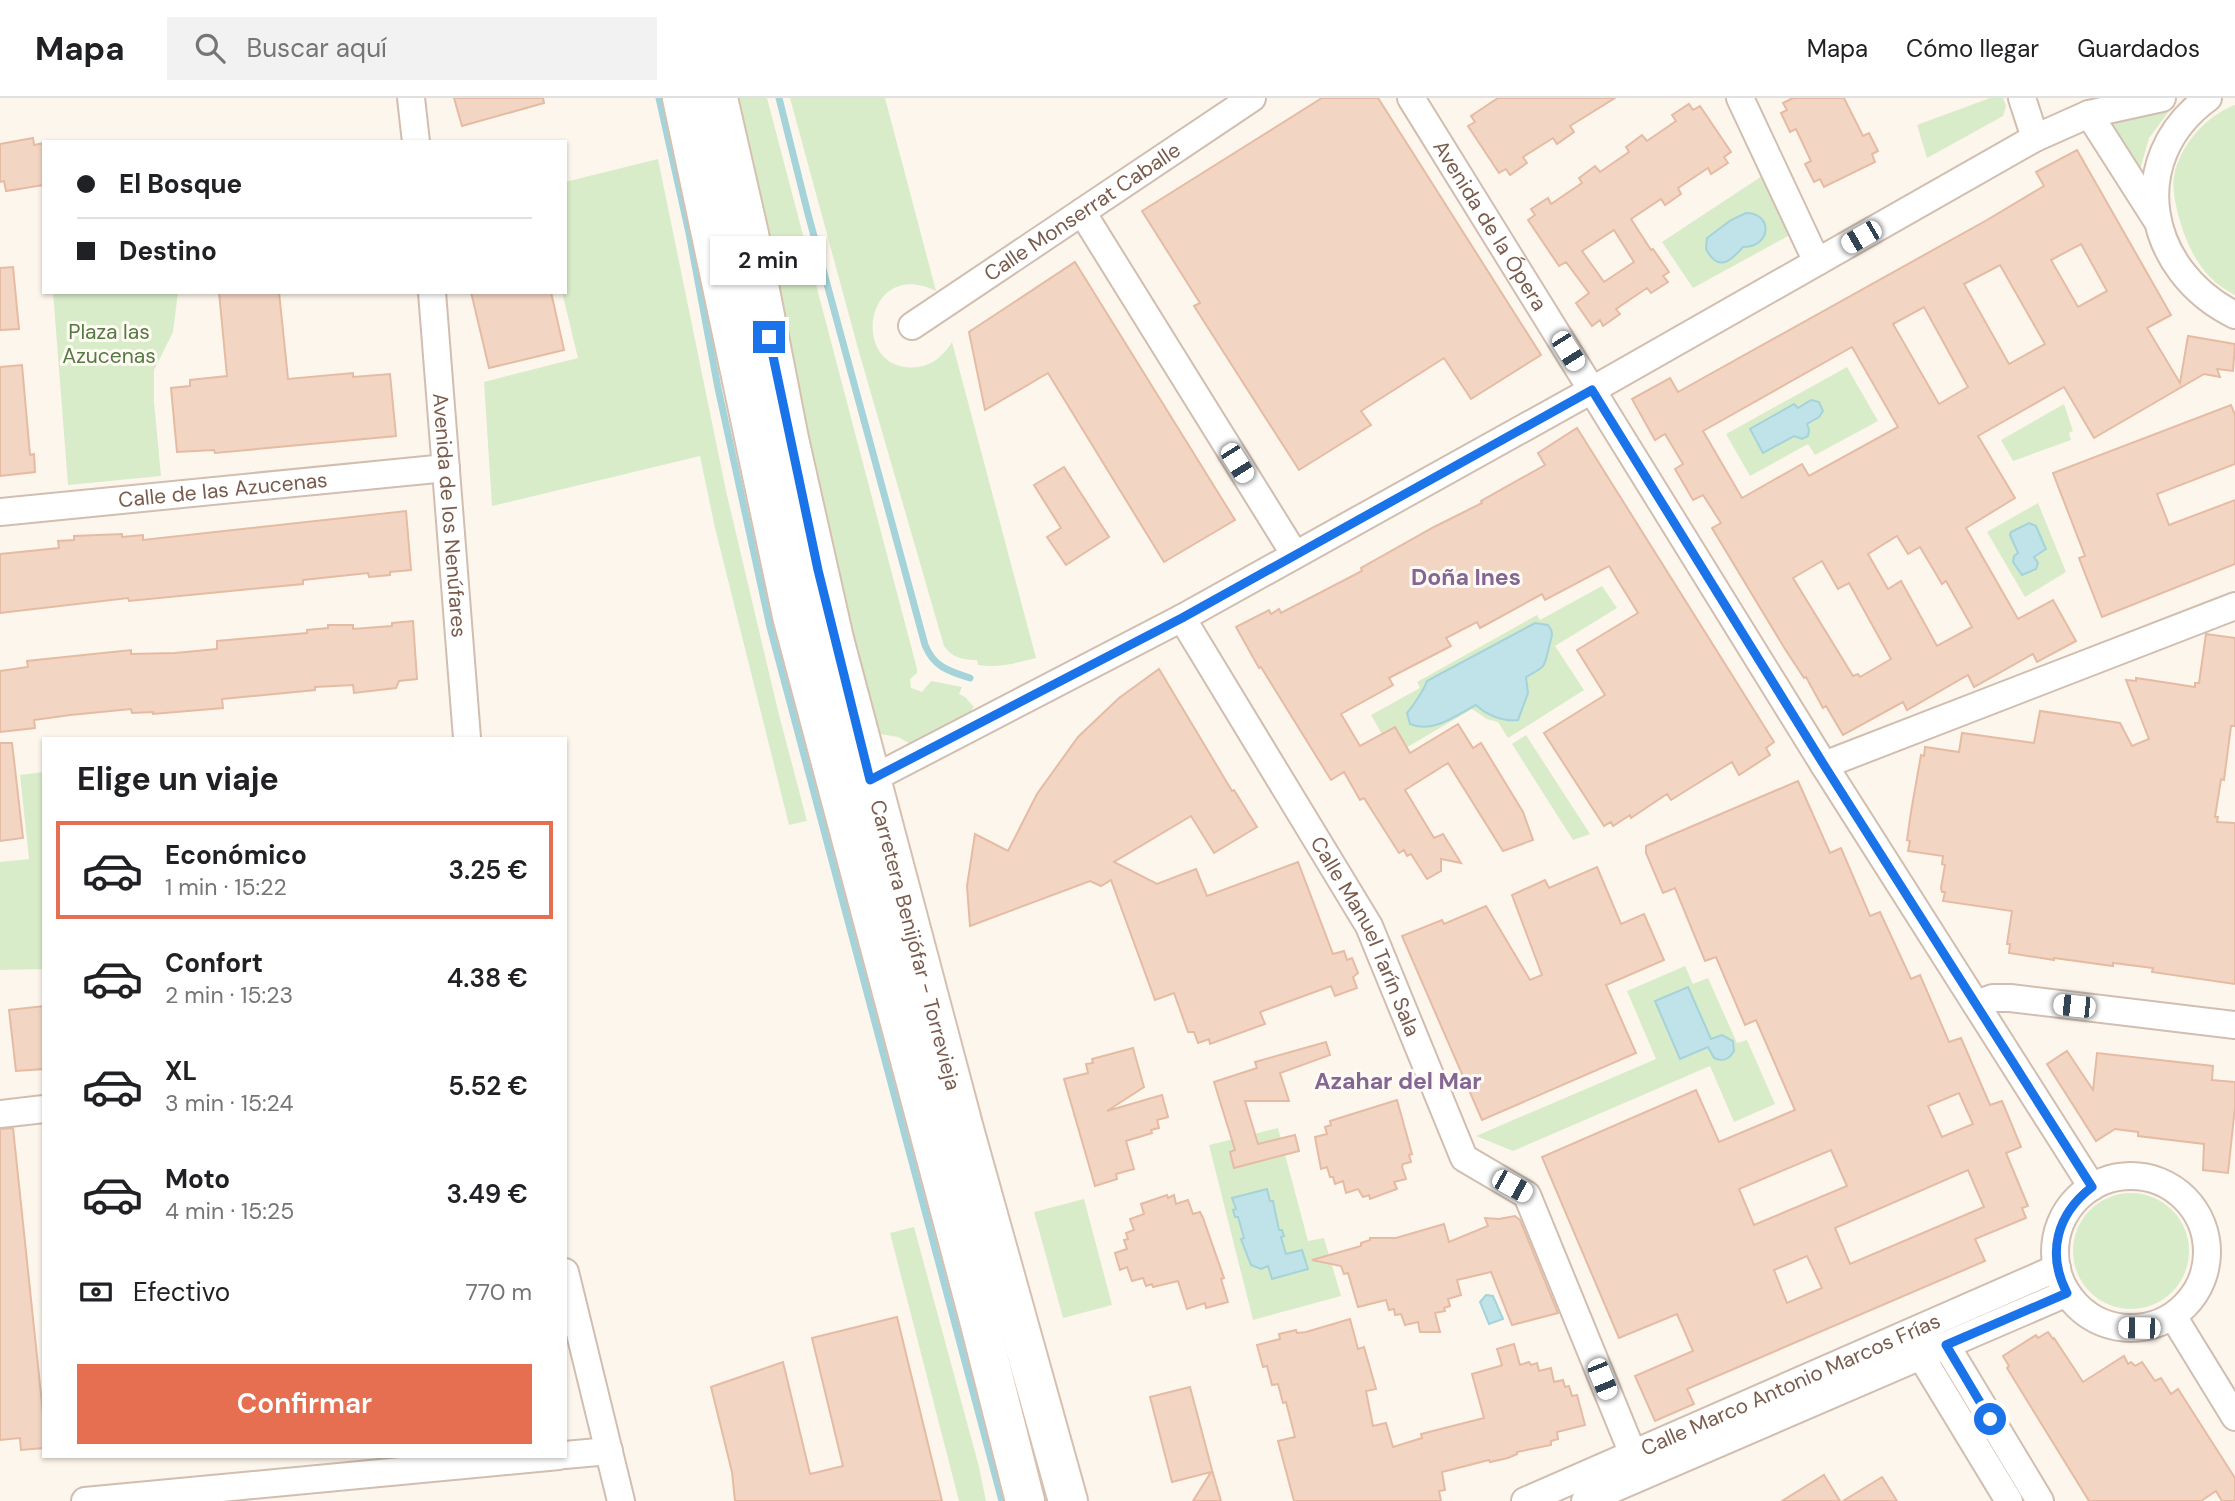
<!DOCTYPE html>
<html lang="es">
<head>
<meta charset="utf-8">
<style>
  body { margin:0; font-family:"DM Sans",sans-serif; background:#f2f2f2; color:#202124; height:100vh; display:flex; flex-direction:column; font-size:26px; white-space:nowrap }
  * { box-sizing:border-box; margin:0 }
  p { font-size:23px; color:#757577 }
  .icon { flex:none; width:38px; height:38px; fill:none; stroke:currentColor; stroke-width:2; stroke-linecap:round; stroke-linejoin:round }
  .map { position:relative; flex:1; overflow:hidden }
  .sheet { position:absolute; left:42px; top:639px; width:525px; height:721px; display:flex; flex-direction:column; background:#fff; border-radius:0px; box-shadow:0 2px 5px #0004 }
  .sheet>* { flex:none }
  .guide { position:absolute; left:42px; top:42px; width:525px; height:154px; border-radius:0px; box-shadow:0 2px 5px #0004; display:grid; align-content:center; height:154px; padding:0 35px; background:#fff }
  .end { position:absolute; width:32px; height:32px; margin:-16px; border:9px solid #1a73e8; background:#fff; box-shadow:0 0 0 4px #fff }
  .from { border-radius:50% }
  .bubble { position:absolute; height:49px; border-radius:0px; background:#fff; box-shadow:0 2px 5px #0004; font-size:23px; font-weight:600; line-height:49px; text-align:center }
  .car { position:absolute; width:21px; height:42px; margin:-21px -10px; border-radius:9px; box-shadow:0 0 5px 2px #0007; background:linear-gradient(#fff 24%,#345 0 40%,#fff 0 76%,#345 0 86%,#fff 0) }
  .guide b { display:flex; align-items:center; gap:24px; height:66px; font-size:26px }
  .guide b+b { border-top:2px solid #e0e0e0 }
  .guide i { width:18px; height:18px; background:#202124 }
  ul { padding:0; list-style:none }
  li { display:flex; align-items:center; gap:21px; height:98px; margin:0 14px 10px; padding:0 21px; border:4px solid transparent; border-radius:0px }
  li div { flex:1 }
  li b { display:block; font-size:26px }
  li em { font-style:normal; font-weight:600 }
  li.on { border-color:#e76f51 }
  li>.icon { width:63px; height:63px; stroke-width:1.5 }
  h2 { padding:0 35px; font-size:32px; line-height:84px }
  .pay { display:flex; align-items:center; gap:18px; height:77px; padding:0 35px; font-size:26px }
  .pay p { margin-inline-start:auto }
  .primary-button { display:flex; gap:14px; margin-top:auto; padding:14px 35px }
  .primary-button a { flex:1; height:80px; border-radius:0px; background:#e76f51; color:#fff; font-size:28px; font-weight:600; line-height:80px; text-align:center }
  header { display:flex; align-items:center; gap:42px; box-sizing:border-box; height:98px; padding:0 35px; background:#fff; border-bottom:2px solid #e0e0e0 }
  header strong { font-size:33px }
  nav { display:flex; gap:38px; margin-inline-start:auto; font-size:24px }
  .search { width:490px; height:63px; background:#f2f2f2; display:flex; align-items:center; gap:18px; box-sizing:border-box; padding:0 24px; border-radius:0px; color:#757577; font-size:26px }
  .map>svg:first-child { display:block }
  .green { fill:#d8ecc9 }
  .water { fill:#bfe3e8; stroke:#a5d3da; stroke-width:2 }
  .lines { fill:none; stroke-linecap:round; stroke-linejoin:round }
  .stream { stroke:#a5d3da; stroke-width:7 }
  .building { fill:#f3d5c3; stroke:#e6bba3; stroke-width:2; fill-rule:evenodd }
  .minor-casing { stroke:#d1beb0; stroke-width:30 }
  .secondary-casing { stroke:#d6c0b0; stroke-width:42 }
  .minor { stroke:#fff; stroke-width:26 }
  .secondary { stroke:#fff; stroke-width:38 }
  .route { stroke:#1a73e8; stroke-width:9 }
  .labels { text-anchor:middle; stroke-width:6; stroke-linejoin:round; paint-order:stroke }
  .street-label { font-size:21px; fill:#7a5c4d; stroke:#fffaf3 }
  .park-label { font-size:21px; fill:#537a41; stroke:#fffaf3 }
  .neighbourhood-label { font-size:23px; font-weight:bold; fill:#846695; stroke:#fffaf3 }
</style>
</head>
<body>
<header>
<strong>Mapa</strong>
<div class="search"><svg class="icon" aria-label="search" viewBox="0 0 24 24"><circle cx="10" cy="10" r="6"/><path d="M15 15l6 6"/></svg>Buscar aquí</div>
<nav><a>Mapa</a><a>Cómo llegar</a><a>Guardados</a></nav>
</header>
<div class="map">
<svg width="2235" height="1403" viewBox="0 0 2235 1403">
  <rect width="100%" height="100%" fill="#fdf6ec"/>
  <g class="green">
    <path d="M735,0H767L917,571V575L910,581L911,590L922,594L931,583L962,589L959,596L965,599L974,609L968,617L912,647L898,639L874,635L838,493Z"/>
    <path d="M790,0H885L936,193C863,157 848,277 918,269C933,267 944,257 952,244L1036,560C1016,565 999,570 978,567L977,562C964,562 952,560 944,548L859,254Z"/>
    <path d="M1990,0H2003L2006,8L2003,18L1927,60L1917,27Z"/>
    <path d="M2235,7V197C2202,181 2187,150 2178,116C2175,104 2172,90 2174,78C2179,48 2207,17 2235,7Z"/>
    <path d="M2170,12L2149,40L2139,75L2108,27L2111,23Z"/>
    <path d="M658,61L726,393L778,613L807,723L789,727L715,430L700,358L492,408L484,284L578,260L562,194H565V84Z"/>
    <path d="M1762,78L1790,137L1693,190L1662,144Z"/>
    <path d="M53,194H178L173,234L154,272V304L161,378L68,387Z"/>
    <path d="M1847,269L1878,323L1815,357L1808,346L1750,378L1726,336Z"/>
    <path d="M2064,306L2073,333L2069,335L2071,342L2013,363L2001,342Z"/>
    <path d="M2038,405L2066,474L2025,499L1987,434Z"/>
    <path d="M1602,488L1617,510L1555,548L1584,592L1508,640L1498,624L1487,621L1472,611L1394,657L1371,617L1420,590L1417,584L1537,517L1540,522Z"/>
    <path d="M1526,637L1590,736L1573,742L1512,646Z"/>
    <path d="M44,674V871L0,872V764L29,761L20,677Z"/>
    <path d="M1685,868L1693,886L1708,880L1737,945L1747,942L1775,1006L1734,1024L1710,968L1513,1053L1476,1038L1656,961L1627,893Z"/>
    <path d="M1278,1030L1308,1143L1324,1140L1341,1198L1253,1222L1209,1047Z"/>
    <circle cx="2131" cy="1153" r="58"/>
    <path d="M1084,1101L1112,1207L1063,1220L1034,1114Z"/>
    <path d="M914,1129L979,1369L986,1403H959L890,1135Z"/>
  </g>
  <g class="water">
    <path d="M1746,115C1773,115 1772,149 1743,149C1730,164 1718,174 1706,151L1707,140L1731,122Z"/>
    <path d="M1811,302L1819,304L1823,313L1819,319L1807,326L1809,332L1808,338L1802,341L1794,338L1763,355L1750,331L1794,306L1798,310Z"/>
    <path d="M2029,425L2036,428L2046,451L2034,459L2038,465L2036,471L2022,477L2013,464L2014,458L2018,455L2010,437L2011,434Z"/>
    <path d="M1535,525L1548,527C1555,536 1551,539 1549,549C1544,570 1546,568 1526,579L1528,595L1518,622C1504,624 1486,617 1476,607C1456,617 1433,636 1410,626L1407,615C1413,608 1424,592 1427,583Z"/>
    <path d="M1688,889L1711,941L1722,937L1733,943L1734,953C1729,962 1723,964 1714,960L1708,949L1680,961L1655,903Z"/>
    <path d="M1267,1091L1270,1103H1273L1279,1132H1282L1284,1138L1281,1139L1286,1156L1302,1152L1308,1171L1272,1181L1268,1168L1261,1171L1251,1167L1241,1141L1244,1140L1238,1119H1235L1233,1112L1236,1111L1232,1100Z"/>
    <path d="M1486,1197L1493,1198L1503,1221L1489,1226L1480,1204Z"/>
  </g>
  <g class="lines">
    <g class="stream">
      <path d="M659,0L689,135L718,290L770,529L1002,1403"/>
      <path d="M779,0L808,116L925,547C934,569 948,573 970,580"/>
    </g>
  </g>
  <g class="building">
    <path d="M454,0H543L544,5L462,28Z"/>
    <path d="M1322,0H1378L1541,257L1471,301L1444,260L1361,313L1371,327L1299,372L1194,208L1200,205L1142,113Z"/>
    <path d="M1498,0H1615L1570,28L1574,34L1557,46L1553,40L1523,59L1527,65L1510,77L1506,71L1499,75L1468,28L1475,24L1471,18Z"/>
    <path d="M1793,0H1844L1863,38L1869,35L1878,53L1872,56L1875,64L1824,89L1820,81L1814,84L1805,66L1811,63L1796,31L1790,34L1781,15L1787,12L1783,5Z"/>
    <path d="M1689,6L1693,12L1700,8L1731,54L1724,59L1728,65L1711,76L1708,70L1678,90L1681,96L1665,107L1661,101L1631,121L1651,152L1653,151L1669,174L1663,178L1668,184L1651,195L1647,190L1616,211L1620,216L1603,228L1600,222L1592,228L1576,205L1589,195L1566,164L1559,168L1528,122L1535,117L1531,111L1548,100L1551,106L1582,85L1579,80L1595,68L1600,74L1629,54L1626,49L1642,37L1647,43L1676,23L1672,17ZM1614,132L1634,164L1604,184L1582,153Z"/>
    <path d="M33,40L34,47L44,45V87L6,93L4,83L0,84V46Z"/>
    <path d="M2077,52L2171,217L2147,230L2180,285L2188,238L2235,246L2233,273L2217,271L2220,279L2204,276L2094,340L2064,289L1978,338L2015,400L1966,430L2018,521L2053,502L2076,543L2037,564L2033,556L1974,589L1968,577L1907,612L1903,604L1843,637L1826,608L1823,610L1806,579L1804,580L1785,551L1712,430L1721,425L1703,397L1693,402L1675,371L1683,366L1665,336L1655,342L1632,301L1670,280L1678,294L1987,122L2044,88L2036,74ZM2081,146L2107,193L2078,209L2051,162ZM2000,167L2045,246L2009,266L1964,186ZM1924,209L1968,289L1939,306L1893,226ZM1852,249L1898,329L1809,378L1802,366L1742,400L1703,333ZM1897,438L1908,456L1920,449L1942,486L1946,483L1972,529L1937,548L1901,483L1888,491L1868,456ZM1822,463L1838,491L1849,485L1891,561L1860,579L1858,576L1853,578L1793,480Z"/>
    <path d="M1075,164L1235,422L1164,464L1048,275L985,312L969,234Z"/>
    <path d="M13,169L19,231L0,232V170Z"/>
    <path d="M219,194H279L288,281L353,275V279L390,276L396,338L215,355L214,352L177,354L171,290L190,288V282L227,278Z"/>
    <path d="M471,194H551L564,252L489,270Z"/>
    <path d="M22,267L30,357L34,356L35,374L0,378V269Z"/>
    <path d="M2231,307L2235,317V366L2157,396L2169,427L2235,402V466L2102,519L2079,460L2085,458L2053,375Z"/>
    <path d="M1577,330L1774,644L1766,650L1770,657L1739,677L1732,664L1671,702L1667,696L1631,720L1630,717L1613,728L1611,724L1604,728L1544,635L1605,597L1577,552L1638,515L1609,468L1545,502L1542,496L1480,530L1477,524L1446,540L1451,548L1389,580L1393,587L1341,616L1360,648L1395,629L1410,655L1458,626L1473,650L1481,645L1523,714L1533,742L1503,753L1448,665L1405,692L1434,740L1443,736L1461,765L1441,761V773L1427,781L1411,756L1407,758L1404,752L1399,755L1364,700L1360,702L1344,674L1331,682L1261,569L1259,570L1236,529L1269,512L1271,516L1279,511L1281,515L1362,473L1361,470L1434,429L1482,405L1481,403L1545,367L1538,355Z"/>
    <path d="M1064,369L1109,439L1066,467L1047,439L1061,430L1034,387Z"/>
    <path d="M406,413L411,472L390,474V477L369,479L368,475L303,482V486L129,503L128,500L0,515V456L59,450L58,443L74,442V438L122,436V439L143,437V442Z"/>
    <path d="M413,523L417,581L399,583L396,590L354,595L353,587L315,589V592L222,601L223,610L153,616V614L132,615L131,611L70,617L34,622L35,630L0,634V573L28,569L27,563L131,552V556L175,555L217,551V543L307,535V532L328,530V527H353V531L392,528V525Z"/>
    <path d="M2206,536L2235,540V628H2231L2224,682L2221,681L2215,719H2218L2217,724L2235,725V886L2152,874L2153,870L2113,865V868L2054,860V862L2009,855L2010,846H2007L2012,813L1943,803L1945,794H1942L1941,790L1945,767L1942,766L1943,758L1908,753L1910,743L1907,742L1911,714L1921,657L1924,658L1925,649L1959,654L1962,635L2034,645L2040,613L2120,625L2132,648L2149,641L2126,582L2136,583V580L2195,589V585H2199Z"/>
    <path d="M1159,571L1232,693L1234,692L1257,729L1214,755L1191,718L1114,764L1157,786L1196,771L1207,798L1298,764L1333,856L1344,853L1347,862L1352,860L1358,875L1353,879L1357,890L1335,898L1331,888L1260,914L1265,926L1210,946L1209,941L1198,945L1194,934H1188L1174,895L1155,902L1111,782L1101,788L1090,783L970,828L967,788L975,736L1008,753L1037,696L1078,639L1119,600Z"/>
    <path d="M0,645H12L23,740L0,743Z"/>
    <path d="M1798,683L1830,755L1841,750L1870,818L1880,814L1911,881L1920,877L1949,944L1961,940L1990,1007L2002,1003L2021,1049L2006,1055L2028,1108L2022,1110L2026,1120L1975,1141L1985,1163L1687,1291L1694,1306L1655,1323L1635,1278L1693,1253L1677,1216L1619,1240L1542,1059L1696,992L1719,1044L1795,1012L1756,922L1745,927L1716,859L1705,863L1675,790L1663,795L1646,755V748ZM1959,995L1973,1026L1942,1039L1928,1008ZM1831,1052L1847,1088L1754,1127L1739,1091ZM1968,1072L1984,1109L1850,1166L1835,1130ZM1807,1158L1822,1190L1787,1205L1774,1172Z"/>
    <path d="M1597,769L1621,826L1644,816L1664,862L1606,887L1636,955L1482,1022L1402,838L1442,822L1444,826L1486,808L1530,882L1542,877L1512,797L1545,782L1549,790Z"/>
    <path d="M44,908V971L16,973L9,912Z"/>
    <path d="M1326,944L1330,957L1280,975L1289,1003H1245L1258,1046L1295,1037L1299,1053L1234,1070L1230,1054L1235,1052L1214,984L1257,970L1255,964Z"/>
    <path d="M1133,950L1144,989L1107,1013L1162,997L1168,1019L1157,1022L1159,1030L1151,1032L1152,1035L1126,1043L1134,1071L1116,1076L1117,1081L1095,1088L1064,981L1088,975L1086,966L1093,965L1092,961Z"/>
    <path d="M2067,953L2093,992L2097,955L2213,968L2212,982L2235,984V1009L2228,1075L2203,1072L2204,1046L2138,1038V1034L2115,1031L2096,1043L2047,966Z"/>
    <path d="M1397,1002L1412,1056L1409,1057L1411,1064L1403,1066L1402,1069L1406,1081L1394,1084L1397,1091L1370,1101L1369,1097L1363,1099L1358,1091L1346,1095L1343,1083L1335,1086L1333,1079H1330L1327,1069L1321,1071L1315,1039L1327,1036L1325,1029L1331,1027L1330,1023Z"/>
    <path d="M13,1030L44,1325V1350L21,1352L20,1340L0,1342V1031Z"/>
    <path d="M1167,1097L1168,1100L1174,1097L1176,1106L1188,1102L1193,1116L1200,1114L1203,1120L1224,1180L1221,1181L1228,1204L1206,1210L1205,1205L1187,1211L1178,1183L1153,1189L1152,1186L1146,1188L1143,1180L1132,1183L1127,1169L1120,1172L1115,1155L1127,1151L1124,1142L1128,1141L1126,1135L1134,1132L1130,1121L1144,1116L1141,1106Z"/>
    <path d="M1515,1118L1520,1122L1558,1215L1512,1227L1491,1174L1457,1182L1461,1197L1448,1201L1450,1208L1444,1210L1445,1213L1435,1215L1440,1234H1420L1418,1224L1405,1227L1401,1216L1395,1217L1394,1211L1389,1212L1386,1202L1358,1209L1348,1175L1344,1176L1341,1168L1312,1162L1361,1148V1145L1370,1142V1140H1396L1444,1126L1449,1144L1488,1128L1485,1120L1499,1121Z"/>
    <path d="M897,1219L942,1403H735L732,1374L711,1289L783,1264L810,1376L843,1368L812,1240Z"/>
    <path d="M1350,1221L1358,1251L1364,1249L1376,1291L1366,1293L1373,1328L1386,1325L1393,1349L1422,1340L1421,1336L1484,1320L1472,1276L1500,1268L1502,1267L1497,1251L1514,1246L1520,1267L1529,1264L1531,1267L1537,1265L1539,1273L1551,1270L1554,1284L1563,1282L1565,1289L1569,1288L1572,1298L1577,1297L1585,1327L1557,1334L1558,1341L1551,1343V1347L1517,1354V1356L1508,1360L1490,1364L1489,1362L1442,1374L1445,1392L1439,1393L1441,1403H1294L1278,1343L1295,1339L1286,1304L1283,1305L1278,1286L1272,1287L1267,1268L1263,1269L1257,1247L1280,1241L1279,1236L1296,1232L1297,1235L1306,1234Z"/>
    <path d="M2048,1234L2053,1241L2054,1240L2083,1284L2124,1258L2128,1266L2131,1264L2135,1268L2142,1264L2155,1283L2161,1280L2171,1296L2178,1291L2235,1380V1403H2222L2216,1393L2201,1403H2089L2007,1270L2009,1268L2003,1258L2036,1237L2038,1240Z"/>
    <path d="M1190,1289L1212,1372L1221,1403H1193L1211,1374L1172,1384L1150,1299Z"/>
    <path d="M1824,1377L1840,1403H1782Z"/>
    <path d="M1882,1379L1897,1403H1843Z"/>
  </g>
  <g class="lines">
    <g class="minor-casing">
      <g id="minor">
        <path d="M411,0L416,44"/>
        <path id="s1" d="M1411,0L1824,667L2092,1089"/>
        <path d="M1740,0L1817,164"/>
        <path d="M2022,0L2035,40"/>
        <path d="M2208,0C2123,62 2147,174 2235,217"/>
        <path d="M2089,16L2156,121"/>
        <path d="M1082,114L1295,457"/>
        <path id="s2" d="M432,194L467,640"/>
        <path id="s3" d="M912,228L1252,0"/>
        <path id="s4" d="M0,414L446,370"/>
        <path id="s5" d="M1182,520L1369,828L1464,1060L1527,1097L1642,1378"/>
        <path d="M1824,667L2235,508"/>
        <path d="M870,682L1182,520L1592,292L2035,40L2089,16L2162,0"/>
        <path d="M1976,906L1993,900H2010L2235,927"/>
        <path d="M0,1016L44,1011"/>
        <circle cx="2131" cy="1154" r="76"/>
        <path d="M565,1174L621,1403"/>
        <path d="M2173,1218L2235,1319"/>
        <path d="M1925,1241L1921,1258L2009,1403"/>
        <path d="M1946,1247L2040,1403"/>
        <path d="M565,1357L609,1353"/>
        <path d="M85,1403L559,1358"/>
        <path id="s6" d="M1525,1403L2057,1170"/>
        <path d="M1585,1403L2067,1195"/>
      </g>
    </g>
    <g class="secondary-casing">
      <g id="secondary">
        <path d="M682,0L792,518L979,1222L1025,1403"/>
        <path id="s7" d="M718,0L749,136L789,341L834,541L964,1031L1068,1403"/>
      </g>
    </g>
    <use href="#minor" class="minor"/>
    <use href="#secondary" class="secondary"/>
  </g>
  <g class="lines">
    <path class="route" d="M769,239L818,472L870,682L1182,520L1592,292L1824,667L2092,1089C2057,1116 2046,1155 2067,1195L1946,1247L1990,1321"/>
  </g>
  <g class="labels">
    <g class="street-label">
      <text dy="7" stroke="none"><textPath href="#s3" startOffset="205">Calle Monserrat Caballe</textPath></text>
      <text dy="7" stroke="none"><textPath href="#s1" startOffset="150">Avenida de la Ópera</textPath></text>
      <text dy="7" stroke="none"><textPath href="#s4" startOffset="224">Calle de las Azucenas</textPath></text>
      <text dy="7" stroke="none"><textPath href="#s2" startOffset="224">Avenida de los Nenúfares</textPath></text>
      <text dy="7" stroke="none"><textPath href="#s5" startOffset="368">Calle Manuel Tarín Sala</textPath></text>
      <text dy="7" stroke="none"><textPath href="#s7" startOffset="870">Carretera Benijófar - Torrevieja</textPath></text>
      <text dy="7" stroke="none"><textPath href="#s6" startOffset="290">Calle Marco Antonio Marcos Frías</textPath></text>
    </g>
    <g class="park-label">
      <text x="109" y="241">Plaza las<tspan x="109" dy="24">Azucenas</tspan></text>
    </g>
    <g class="neighbourhood-label">
      <text x="1466" y="487">Doña Ines</text>
      <text x="1398" y="991">Azahar del Mar</text>
    </g>
  </g>
</svg>
<i class="end from" style="left:1990px;top:1321px"></i>
<i class="end" style="left:769px;top:239px"></i>
<div class="bubble" style="left:710px;top:138px;width:116px">2 min</div>
<i class="car" style="left:1861px;top:139px;rotate:240deg"></i>
<i class="car" style="left:1568px;top:253px;rotate:148deg"></i>
<i class="car" style="left:1237px;top:365px;rotate:148deg"></i>
<i class="car" style="left:2074px;top:908px;rotate:276deg"></i>
<i class="car" style="left:1512px;top:1088px;rotate:119deg"></i>
<i class="car" style="left:2139px;top:1230px;rotate:271deg"></i>
<i class="car" style="left:1602px;top:1281px;rotate:158deg"></i>
<div class="guide">
<b><i class="from"></i>El Bosque</b>
<b><i></i>Destino</b>
</div>
<section class="sheet">
<h2>Elige un viaje</h2>
<ul>
<li class="on"><svg class="icon" aria-label="car" viewBox="0 0 24 24"><path d="M5 17H2v-5l4-1 3-4h7l3 4 3 1v5h-3M9 17h6M6 11h13"/><circle cx="7" cy="17" r="2"/><circle cx="17" cy="17" r="2"/></svg><div><b>Económico</b><p>1 min · 15:22</p></div><em>3.25 €</em></li>
<li><svg class="icon" aria-label="car" viewBox="0 0 24 24"><path d="M5 17H2v-5l4-1 3-4h7l3 4 3 1v5h-3M9 17h6M6 11h13"/><circle cx="7" cy="17" r="2"/><circle cx="17" cy="17" r="2"/></svg><div><b>Confort</b><p>2 min · 15:23</p></div><em>4.38 €</em></li>
<li><svg class="icon" aria-label="car" viewBox="0 0 24 24"><path d="M5 17H2v-5l4-1 3-4h7l3 4 3 1v5h-3M9 17h6M6 11h13"/><circle cx="7" cy="17" r="2"/><circle cx="17" cy="17" r="2"/></svg><div><b>XL</b><p>3 min · 15:24</p></div><em>5.52 €</em></li>
<li><svg class="icon" aria-label="car" viewBox="0 0 24 24"><path d="M5 17H2v-5l4-1 3-4h7l3 4 3 1v5h-3M9 17h6M6 11h13"/><circle cx="7" cy="17" r="2"/><circle cx="17" cy="17" r="2"/></svg><div><b>Moto</b><p>4 min · 15:25</p></div><em>3.49 €</em></li>
</ul>
<div class="pay"><svg class="icon" aria-label="cash" viewBox="0 0 24 24"><path d="M3 7h18v10H3z"/><circle cx="12" cy="12" r="2"/></svg>Efectivo<p>770 m</p></div>
<div class="primary-button"><a>Confirmar</a></div>
</section>
</div>
</body>
</html>
